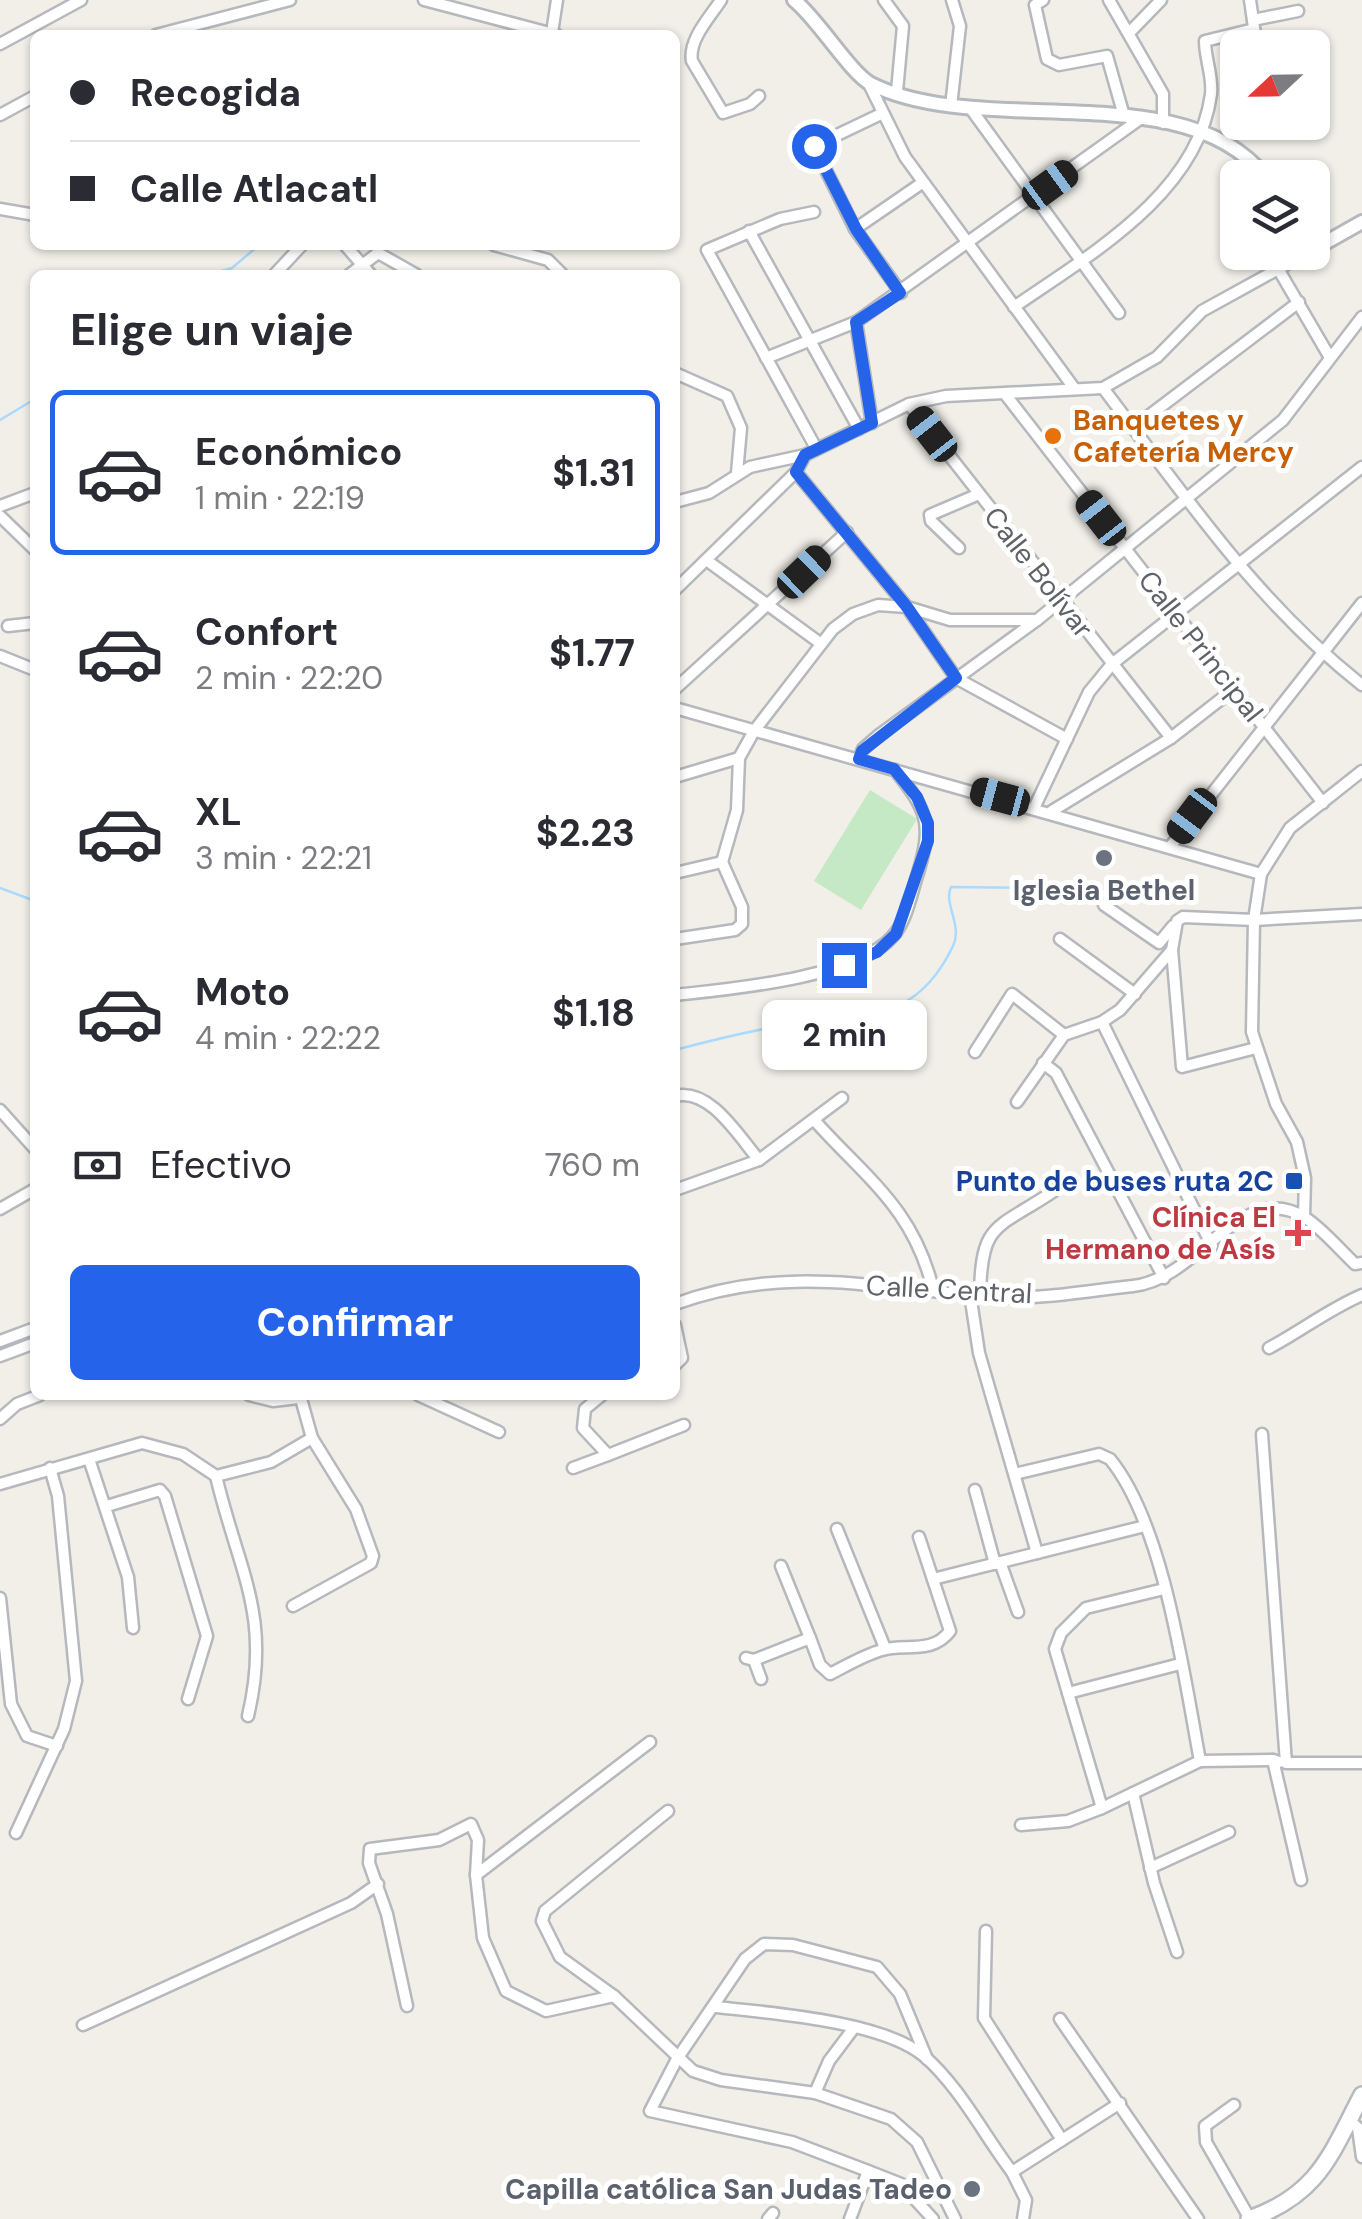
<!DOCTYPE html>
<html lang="es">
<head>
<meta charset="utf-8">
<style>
  body { margin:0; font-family:"DM Sans",sans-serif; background:#f2f2f3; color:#2b2b33; height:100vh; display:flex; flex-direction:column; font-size:38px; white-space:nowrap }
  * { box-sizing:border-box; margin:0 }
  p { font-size:32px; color:#7c7c81 }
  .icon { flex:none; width:55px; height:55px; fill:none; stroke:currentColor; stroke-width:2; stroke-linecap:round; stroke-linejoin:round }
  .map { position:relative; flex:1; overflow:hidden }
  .drawer { position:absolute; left:30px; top:270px; width:650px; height:1130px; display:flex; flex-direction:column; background:#fff; border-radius:15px; box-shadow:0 2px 8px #0004 }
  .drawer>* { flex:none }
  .hud { position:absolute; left:30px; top:30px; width:650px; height:220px; border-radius:15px; box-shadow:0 2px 8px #0004; display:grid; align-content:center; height:220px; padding:0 40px; background:#fff }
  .needle { width:65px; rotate:248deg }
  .fabs { position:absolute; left:1220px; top:30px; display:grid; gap:20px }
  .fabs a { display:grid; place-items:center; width:110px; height:110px; border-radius:15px; background:#fff; box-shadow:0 2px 8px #0004; font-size:50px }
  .end { position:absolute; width:45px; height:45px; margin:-22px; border:12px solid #2563eb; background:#fff; box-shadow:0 0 0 5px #fff }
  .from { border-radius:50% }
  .bubble { position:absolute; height:70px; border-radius:15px; background:#fff; box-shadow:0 2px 8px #0004; font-size:32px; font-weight:700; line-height:70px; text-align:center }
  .car { position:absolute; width:30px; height:60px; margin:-30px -15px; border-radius:12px; box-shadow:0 0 8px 2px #0007; background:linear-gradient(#222 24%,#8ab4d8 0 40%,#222 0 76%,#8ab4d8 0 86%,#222 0) }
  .hud b { display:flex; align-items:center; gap:35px; height:95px; font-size:38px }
  .hud b+b { border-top:2px solid #e1e1e2 }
  .hud i { width:25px; height:25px; background:#2b2b33 }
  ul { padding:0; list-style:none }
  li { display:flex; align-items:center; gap:30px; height:165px; margin:0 20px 15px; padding:0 20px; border:5px solid transparent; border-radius:15px }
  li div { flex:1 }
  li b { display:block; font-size:38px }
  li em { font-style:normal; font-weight:700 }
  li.active { border-color:#2563eb }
  li>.icon { width:90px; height:90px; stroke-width:1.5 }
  h2 { padding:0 40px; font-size:45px; line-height:120px }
  .pay { display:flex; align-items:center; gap:25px; height:110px; padding:0 40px; font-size:38px }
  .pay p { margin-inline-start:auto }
  .button { display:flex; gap:20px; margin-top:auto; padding:20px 40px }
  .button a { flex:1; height:115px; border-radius:15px; background:#2563eb; color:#fff; font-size:40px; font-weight:700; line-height:115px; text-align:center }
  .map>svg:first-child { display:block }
  .green { fill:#c5e8c5 }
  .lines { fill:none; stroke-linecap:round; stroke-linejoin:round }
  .stream { stroke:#aadaff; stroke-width:2.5 }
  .minor-casing { stroke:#b5b8bc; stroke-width:15 }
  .tertiary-casing { stroke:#b5b8bc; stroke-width:18 }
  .secondary-casing { stroke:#b6babf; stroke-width:20 }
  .minor { stroke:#fff; stroke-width:10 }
  .tertiary { stroke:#fff; stroke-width:12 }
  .secondary { stroke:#fff; stroke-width:15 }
  .route { stroke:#2563eb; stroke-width:12 }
  .food-dot { fill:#e8710a; stroke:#fff; stroke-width:4 }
  .worship-dot { fill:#6b7280; stroke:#fff; stroke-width:4 }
  .transit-dot { fill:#1a4fb4; stroke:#fff; stroke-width:4 }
  .health-dot { fill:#e0444e; stroke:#fff; stroke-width:4 }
  .labels { text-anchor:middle; stroke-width:10; stroke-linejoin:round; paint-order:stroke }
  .food-label { font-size:28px; font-weight:bold; fill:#c56008; stroke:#fff; text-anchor:start }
  .street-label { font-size:28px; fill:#5f6368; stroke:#fff }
  .worship-label { font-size:28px; font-weight:bold; fill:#5b616d; stroke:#fff }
  .transit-label { font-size:28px; font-weight:bold; fill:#164399; stroke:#fff; text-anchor:end }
  .health-label { font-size:28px; font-weight:bold; fill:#be3a42; stroke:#fff; text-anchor:end }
</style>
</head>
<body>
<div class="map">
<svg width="1362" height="2219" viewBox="0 0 1362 2219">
  <rect width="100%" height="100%" fill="#f1efe8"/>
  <path class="green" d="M870,790L917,819L861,910L814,881Z"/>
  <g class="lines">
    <g class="stream">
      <path d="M208,275L232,268L259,245"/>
      <path d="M0,420L35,399"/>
      <path d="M0,888L35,901"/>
      <path d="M675,1050C712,1040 751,1031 789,1024C863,1011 914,1027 953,946C963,926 943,903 951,887L1109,889L1148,901"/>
    </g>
    <g class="minor-casing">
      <g id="minor">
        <path d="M424,0L557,35"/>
        <path d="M721,0C710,17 688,40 692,61L723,113L750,104L759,96"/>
        <path d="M884,0L903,26L897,91"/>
        <path d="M1043,0L1035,5L1047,59L1059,65L1107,56L1124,116"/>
        <path d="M1109,0L1163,94V123"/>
        <path d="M1250,0L1257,48"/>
        <path d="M1253,20L1298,11"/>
        <path d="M552,33L557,0"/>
        <path d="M1129,33L1161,0"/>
        <path d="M156,35L290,0"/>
        <path d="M0,44L81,0"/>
        <path d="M869,84L905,157L1074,388"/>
        <path d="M951,106L960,26L952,0"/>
        <path d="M971,109L1119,313"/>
        <path d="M881,114L814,146L855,229L901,293"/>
        <path d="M0,115L35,96"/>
        <path d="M0,209L35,215"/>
        <path d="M814,212L780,219L707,250L816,448"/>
        <path d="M855,229L922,183"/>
        <path d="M749,231L859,429"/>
        <path d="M345,245L371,275"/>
        <path d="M494,245L548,260L563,275"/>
        <path d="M1280,272L1329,356"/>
        <path d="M274,275L302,245"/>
        <path d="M349,275L378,253L417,275"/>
        <path d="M1014,307C1089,255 1198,194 1211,94C1213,76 1205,59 1205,41L1254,29"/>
        <path d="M856,322L872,423"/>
        <path d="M766,358L856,322L1140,119"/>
        <path d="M675,373L727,396L741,428L737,473"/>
        <path d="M1103,388C1183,493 1257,603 1362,685"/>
        <path d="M1005,394L1323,803"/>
        <path d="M909,404L1171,738"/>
        <path d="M1134,427L1299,302"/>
        <path d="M796,472L907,607L950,620H1037L1283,420L1362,317"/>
        <path d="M675,502L709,493L750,467L805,455L909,404L946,396L1103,388L1157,357L1202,311L1309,252"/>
        <path d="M0,506L35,493"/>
        <path d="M0,516L35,550"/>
        <path d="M959,548L931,521L930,515L979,494"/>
        <path d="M709,562L820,643"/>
        <path d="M675,590L796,472L805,455"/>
        <path d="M8,626L35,623"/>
        <path d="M0,656L35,670"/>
        <path d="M675,689L847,532"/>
        <path d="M675,708L1261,874"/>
        <path d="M859,759L863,749L879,735L1037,620"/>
        <path d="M675,777L739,758"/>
        <path d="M1035,806L1089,692L1112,664L1362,467"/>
        <path d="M1052,811L1171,738L1234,689"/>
        <path d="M1170,847L1362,603"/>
        <path d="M675,873L722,862L737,810L739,758L754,731L833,629L853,614L878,605L907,607L956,678L1067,739"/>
        <path d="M1104,905L1159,943L1173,926"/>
        <path d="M675,939L735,930L742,924V907L722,862"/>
        <path d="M1060,939L1135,994"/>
        <path d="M1172,950L1182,1067L1256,1048"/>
        <path d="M675,995C730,989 857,978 893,936C907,920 911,894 918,873C933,823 927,810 895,770"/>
        <path d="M1102,1022L1212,1246"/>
        <path d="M975,1052L1012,994L1064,1035"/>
        <path d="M1043,1063L1056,1073L1164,1278"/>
        <path d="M675,1096C710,1087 739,1137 759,1160"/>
        <path d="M1017,1102L1064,1035L1102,1022L1120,1010L1172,950L1177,921L1183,917L1254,920L1362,914"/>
        <path d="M0,1110L35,1149"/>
        <path d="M815,1121C867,1179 913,1208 933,1289"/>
        <path d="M675,1190L759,1160L842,1098"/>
        <path d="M0,1209L35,1189"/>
        <path d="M1304,1217L1305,1178L1297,1142L1276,1104L1252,1032L1254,920L1261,874L1290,828L1362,771"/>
        <path d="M970,1294L979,1353L1037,1553"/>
        <path d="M980,1296C981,1221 996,1230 1054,1191"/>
        <path d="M675,1304C793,1261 886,1292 1005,1297C1047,1299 1092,1290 1133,1286C1199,1279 1241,1179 1304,1217C1322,1228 1339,1249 1355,1264L1362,1263"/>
        <path d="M675,1325L682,1358L675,1365"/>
        <path d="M0,1341L35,1328"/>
        <path d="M1269,1348C1301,1331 1329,1309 1362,1295"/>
        <path d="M0,1356L35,1343"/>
        <path d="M249,1395L273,1401L298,1398"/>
        <path d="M418,1395L499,1432"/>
        <path d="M602,1395L585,1409L583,1428L608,1455L684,1425"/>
        <path d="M0,1419L17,1404L40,1395"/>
        <path d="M1262,1434L1286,1763H1362"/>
        <path d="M89,1459L128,1577L133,1628"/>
        <path d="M573,1468L608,1455"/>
        <path d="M1015,1474L1099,1454L1110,1459C1164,1525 1184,1676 1200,1761L1273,1760"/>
        <path d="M216,1476C238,1570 272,1615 248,1716"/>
        <path d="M0,1484L142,1443L183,1454L216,1476L271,1462L312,1438"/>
        <path d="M975,1490L995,1564"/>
        <path d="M107,1506L160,1490L165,1496L207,1636L188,1699"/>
        <path d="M837,1529L885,1648"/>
        <path d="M1000,1562L1018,1612"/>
        <path d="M781,1566L810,1638"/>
        <path d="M933,1579L1145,1526"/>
        <path d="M1164,1589L1086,1608L1061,1633L1055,1649L1102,1808L1200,1761"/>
        <path d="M0,1598L11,1704L27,1736L57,1746"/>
        <path d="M293,1606L371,1563L373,1556L356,1509L312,1438L300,1395"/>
        <path d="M746,1658L754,1660L810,1638L820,1665L830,1674C846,1666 864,1655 882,1650C904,1643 932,1655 950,1631L919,1537"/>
        <path d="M754,1660L761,1679"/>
        <path d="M1068,1693L1180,1664"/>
        <path d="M1279,1762L1273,1760L1301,1880"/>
        <path d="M1133,1793L1154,1883L1177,1952"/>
        <path d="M668,1811L545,1911L542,1921L560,1957L614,1996L693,2071L721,2080L815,2093L891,2119L917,2142L955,2219"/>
        <path d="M1021,1825L1068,1821L1102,1808"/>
        <path d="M16,1833L64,1729L76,1681L58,1496L50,1468"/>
        <path d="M1150,1868L1229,1832"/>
        <path d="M986,1931L984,2018L1062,2140"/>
        <path d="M614,1996L546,2011L506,1991L483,1938L476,1875L650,1742"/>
        <path d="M407,2006L387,1914L369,1863L370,1849L439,1840L471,1824L478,1840L476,1875"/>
        <path d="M716,2007C771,2013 882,2021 924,2056C959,2086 984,2135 1012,2172L1120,2103"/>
        <path d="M1060,2019L1198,2219"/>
        <path d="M83,2025L351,1903L378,1884"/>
        <path d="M927,2059L900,1994L877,1967L793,1945L764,1944L745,1959L677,2059L650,2111L792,2142L868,2171L901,2184L933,2219"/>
        <path d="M815,2093L829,2061L853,2029"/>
        <path d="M1234,2105L1205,2126L1206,2142L1250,2219"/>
        <path d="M1349,2120L1358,2128L1362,2157"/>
        <path d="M1012,2172L1026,2200L1023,2219"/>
        <path d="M768,2219L773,2213"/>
        <path d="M850,2219L868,2171"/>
      </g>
    </g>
    <g class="tertiary-casing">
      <g id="tertiary">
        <path d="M794,0C818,19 851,74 871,84C983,140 1186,73 1266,178"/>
        <path d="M1312,242L1316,248L1362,222"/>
      </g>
    </g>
    <g class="secondary-casing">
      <path id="secondary" d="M1249,2219C1318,2195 1330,2156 1362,2095"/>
    </g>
    <use href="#minor" class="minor"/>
    <use href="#tertiary" class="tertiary"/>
    <use href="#secondary" class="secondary"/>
  </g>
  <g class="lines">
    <path class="route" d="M814,146L856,229L900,293L856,322L872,423L805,455L796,472L907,607L956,678L862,751L859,759L894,769L917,797L928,823V841L896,934L877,952L844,965"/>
  </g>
  <circle class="food-dot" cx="1053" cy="436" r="10"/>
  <g class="worship-dot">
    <circle cx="1104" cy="858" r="10"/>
    <circle cx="972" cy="2189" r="10"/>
  </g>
  <rect class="transit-dot" x="1284" y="1171" width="20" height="20" rx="5"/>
  <path class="health-dot" d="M1293 1218h10v10h10v10h-10v10h-10v-10h-10v-10h10z"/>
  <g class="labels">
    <g class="food-label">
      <text x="1073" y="430">Banquetes y<tspan x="1073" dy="32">Cafetería Mercy</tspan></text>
    </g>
    <g class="street-label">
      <text transform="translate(1039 572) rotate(52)" y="10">Calle Bolívar</text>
      <text transform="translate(1201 646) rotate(52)" y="10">Calle Principal</text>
      <text transform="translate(949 1289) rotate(3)" y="10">Calle Central</text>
    </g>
    <g class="worship-label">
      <text x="1104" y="900">Iglesia Bethel</text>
      <text x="952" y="2199" text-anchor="end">Capilla católica San Judas Tadeo</text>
    </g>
    <g class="transit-label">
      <text x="1274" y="1191">Punto de buses ruta 2C</text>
    </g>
    <g class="health-label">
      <text x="1276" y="1227">Clínica El<tspan x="1276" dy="32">Hermano de Asís</tspan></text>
    </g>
  </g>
</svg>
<div class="fabs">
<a><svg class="needle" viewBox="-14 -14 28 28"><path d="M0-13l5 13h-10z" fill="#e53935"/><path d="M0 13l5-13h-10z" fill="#7c7c81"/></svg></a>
<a><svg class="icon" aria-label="layers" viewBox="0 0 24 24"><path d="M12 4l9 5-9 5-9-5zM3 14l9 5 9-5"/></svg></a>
</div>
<i class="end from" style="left:814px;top:146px"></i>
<i class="end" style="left:844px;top:965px"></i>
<div class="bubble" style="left:762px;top:1000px;width:165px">2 min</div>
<i class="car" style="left:1050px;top:185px;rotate:54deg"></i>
<i class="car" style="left:932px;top:434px;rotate:322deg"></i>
<i class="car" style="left:1101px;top:518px;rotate:322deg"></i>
<i class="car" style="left:804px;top:572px;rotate:46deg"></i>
<i class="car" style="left:1000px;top:797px;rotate:285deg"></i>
<i class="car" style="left:1192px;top:816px;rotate:217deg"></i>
<div class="hud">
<b><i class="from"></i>Recogida</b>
<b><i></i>Calle Atlacatl</b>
</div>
<section class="drawer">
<h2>Elige un viaje</h2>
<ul>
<li class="active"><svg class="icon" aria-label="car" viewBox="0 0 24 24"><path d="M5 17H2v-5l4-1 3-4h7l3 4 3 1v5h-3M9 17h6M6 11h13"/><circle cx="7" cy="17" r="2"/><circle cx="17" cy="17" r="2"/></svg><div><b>Económico</b><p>1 min · 22:19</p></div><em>$1.31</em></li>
<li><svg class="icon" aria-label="car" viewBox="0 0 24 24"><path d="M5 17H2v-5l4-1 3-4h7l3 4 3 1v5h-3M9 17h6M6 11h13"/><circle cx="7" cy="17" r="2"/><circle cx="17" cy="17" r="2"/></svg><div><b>Confort</b><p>2 min · 22:20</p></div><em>$1.77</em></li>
<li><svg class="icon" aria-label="car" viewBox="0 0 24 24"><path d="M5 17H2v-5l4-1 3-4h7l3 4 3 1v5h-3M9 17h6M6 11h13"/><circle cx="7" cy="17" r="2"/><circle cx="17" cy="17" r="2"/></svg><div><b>XL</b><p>3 min · 22:21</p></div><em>$2.23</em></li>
<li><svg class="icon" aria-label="car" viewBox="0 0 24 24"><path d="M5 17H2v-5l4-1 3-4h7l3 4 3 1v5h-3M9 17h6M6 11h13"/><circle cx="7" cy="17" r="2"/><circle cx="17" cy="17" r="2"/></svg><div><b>Moto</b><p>4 min · 22:22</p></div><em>$1.18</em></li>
</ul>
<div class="pay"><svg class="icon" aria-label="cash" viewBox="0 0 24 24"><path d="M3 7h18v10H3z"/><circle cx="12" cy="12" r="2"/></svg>Efectivo<p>760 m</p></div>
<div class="button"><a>Confirmar</a></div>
</section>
</div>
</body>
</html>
